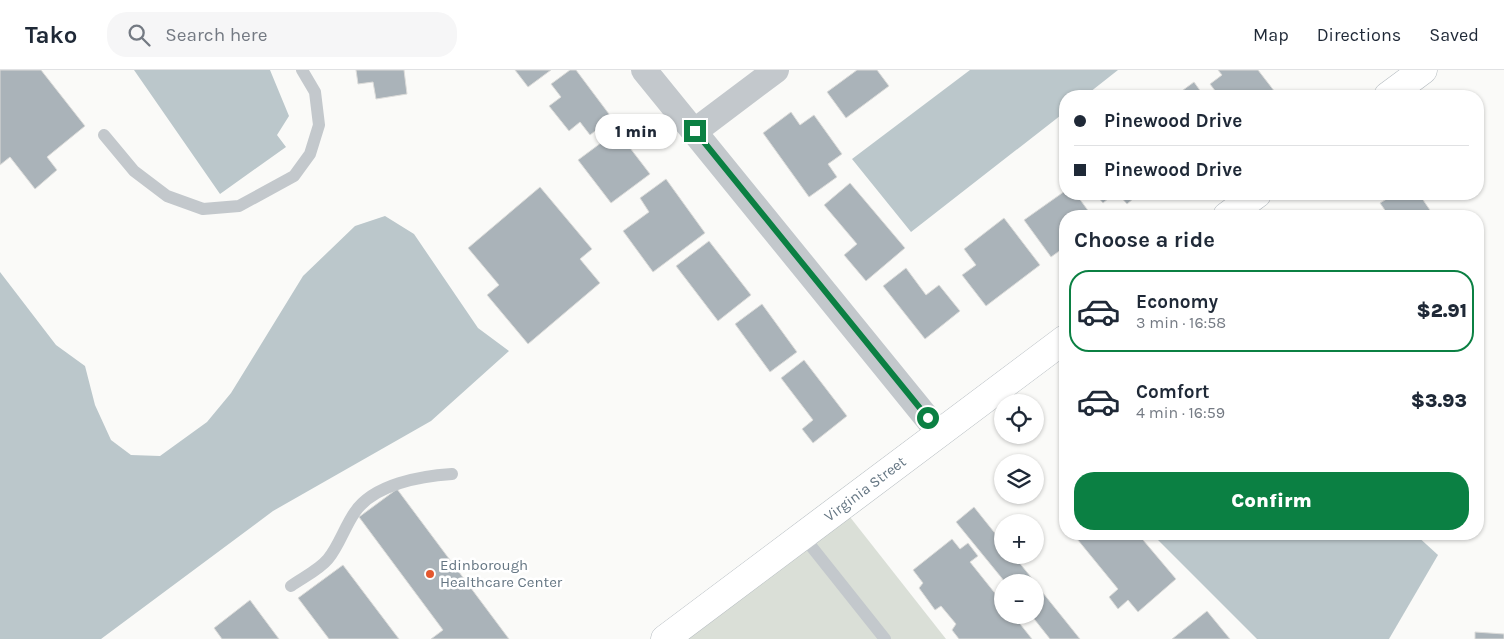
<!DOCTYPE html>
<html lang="en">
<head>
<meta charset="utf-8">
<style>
  body { margin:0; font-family:Karla,sans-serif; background:#f6f6f7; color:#1f2937; height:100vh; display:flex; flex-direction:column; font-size:19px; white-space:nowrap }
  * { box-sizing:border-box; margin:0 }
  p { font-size:16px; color:#747a83 }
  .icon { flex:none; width:28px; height:28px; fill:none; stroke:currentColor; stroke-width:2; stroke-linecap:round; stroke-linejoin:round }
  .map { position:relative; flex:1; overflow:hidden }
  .drawer { position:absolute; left:1059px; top:140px; width:425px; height:330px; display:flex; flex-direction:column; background:#fff; border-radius:20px; box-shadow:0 1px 4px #0004 }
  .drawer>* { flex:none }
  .top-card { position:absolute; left:1059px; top:20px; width:425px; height:110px; border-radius:20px; box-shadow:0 1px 4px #0004; display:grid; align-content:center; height:110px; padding:0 15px; background:#fff }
  .fabs { position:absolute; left:994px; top:324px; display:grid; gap:10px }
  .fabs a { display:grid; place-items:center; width:50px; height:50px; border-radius:50%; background:#fff; box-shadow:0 1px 4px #0004; font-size:25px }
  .end { position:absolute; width:22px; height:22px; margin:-11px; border:6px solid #0b8043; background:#fff; box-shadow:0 0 0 2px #fff }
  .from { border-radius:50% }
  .bubble { position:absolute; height:35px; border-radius:18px; background:#fff; box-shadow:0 1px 4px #0004; font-size:16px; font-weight:800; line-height:35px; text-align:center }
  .top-card b { display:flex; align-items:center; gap:18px; height:48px; font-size:19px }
  .top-card b+b { border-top:1px solid #e0e1e3 }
  .top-card i { width:12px; height:12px; background:#1f2937 }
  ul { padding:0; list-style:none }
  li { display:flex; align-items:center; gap:15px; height:82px; margin:0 10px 8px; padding:0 5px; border:2px solid transparent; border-radius:20px }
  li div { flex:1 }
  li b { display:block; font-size:19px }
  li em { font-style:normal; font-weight:800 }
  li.current { border-color:#0b8043 }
  li>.icon { width:45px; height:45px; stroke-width:1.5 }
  h2 { padding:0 15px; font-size:22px; line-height:60px }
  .button { display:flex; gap:10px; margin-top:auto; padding:10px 15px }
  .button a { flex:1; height:58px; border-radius:20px; background:#0b8043; color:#fff; font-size:20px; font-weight:800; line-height:58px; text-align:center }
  header { display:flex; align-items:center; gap:30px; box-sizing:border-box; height:70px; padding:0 25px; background:#fff; border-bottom:1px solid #e0e1e3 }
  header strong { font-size:24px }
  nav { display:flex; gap:28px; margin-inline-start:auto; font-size:18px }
  .search { width:350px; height:45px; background:#f6f6f7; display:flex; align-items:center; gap:12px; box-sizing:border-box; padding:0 18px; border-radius:20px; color:#747a83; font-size:19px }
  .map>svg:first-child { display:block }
  .green { fill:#dadfd7 }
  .water { fill:#bbc7cb }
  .building { fill:#aab3b9; stroke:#dcdcda }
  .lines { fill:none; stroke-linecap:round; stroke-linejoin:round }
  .secondary-casing { stroke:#b3babf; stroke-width:29 }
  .lane { stroke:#c3c8cc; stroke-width:12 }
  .street { stroke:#c3c8cc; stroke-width:26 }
  .secondary { stroke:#fff; stroke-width:28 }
  .route { stroke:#0b8043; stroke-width:6 }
  .poi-dot { fill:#e4572e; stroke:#fff; stroke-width:2 }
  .labels { text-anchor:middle; stroke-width:5; stroke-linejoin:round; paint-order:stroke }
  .street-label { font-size:15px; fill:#657683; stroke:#fff }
  .poi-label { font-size:15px; fill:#657683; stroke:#fff; text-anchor:start }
</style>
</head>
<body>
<header>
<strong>Tako</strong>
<div class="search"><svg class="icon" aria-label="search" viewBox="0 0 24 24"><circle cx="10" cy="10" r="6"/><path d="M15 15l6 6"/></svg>Search here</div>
<nav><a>Map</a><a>Directions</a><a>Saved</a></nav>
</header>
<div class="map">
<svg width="1504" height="569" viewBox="0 0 1504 569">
  <rect width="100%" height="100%" fill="#fafaf8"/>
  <path class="green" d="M850,447L946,569H687Z"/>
  <g class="water">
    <path d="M134,0H270L289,46L277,65L286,77L220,124Z"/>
    <path d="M970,0H1118L1085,26H1065V42L911,162L852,89Z"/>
    <path d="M385,146L414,164L478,258L509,281L431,351L273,441L101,569H0V202L56,275L85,296L95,335L111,370L131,385L160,386L207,352L231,323L303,206L355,156Z"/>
    <path d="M1152,464H1415L1438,485L1389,569H1257Z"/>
  </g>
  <g class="building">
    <path d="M0,0H41L85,56L47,87L57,100L35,119L10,87L0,95Z"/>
    <path d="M356,0H404L407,24L376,29L373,12L358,14Z"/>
    <path d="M515,0H551L528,17Z"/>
    <path d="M570,0H576L612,48L590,65L580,52L569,61L549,36L561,27L551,14Z"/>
    <path d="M857,0H877L889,16L846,48L827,22Z"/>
    <path d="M1218,0H1258L1275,22L1269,26H1219L1210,14L1222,5Z"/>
    <path d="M1194,12L1204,26H1175Z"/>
    <path d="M791,42L800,55L814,45L842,84L828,94L837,107L809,127L763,63Z"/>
    <path d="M617,61L650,104L611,133L578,90Z"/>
    <path d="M666,109L705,163L653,202L623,161L649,142L640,128Z"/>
    <path d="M850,113L905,178L866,211L844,185L857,174L824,135Z"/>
    <path d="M540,117L592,179L580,189L600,213L528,274L487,225L499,215L468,178Z"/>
    <path d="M1065,121V124H1076L1092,146H1065V177L1051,187L1024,150Z"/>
    <path d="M1095,124H1114L1103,133Z"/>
    <path d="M1118,124H1139L1127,134Z"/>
    <path d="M1395,124H1419L1434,146H1389L1380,133Z"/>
    <path d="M1004,148L1040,195L986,236L962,205L976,195L964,179Z"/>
    <path d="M709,171L751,225L718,251L676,196Z"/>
    <path d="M906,198L926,225L939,215L960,241L925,269L883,216Z"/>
    <path d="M762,234L797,282L770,302L735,254Z"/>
    <path d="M804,290L847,346L813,373L802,359L813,350L781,308Z"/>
    <path d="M1065,384V454L1062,387Z"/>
    <path d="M397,419L509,569H431L443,560L359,447Z"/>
    <path d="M974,437L1002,472V485H1013L1035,512H1005L956,452Z"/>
    <path d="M1073,464H1138L1176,509L1138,542L1128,530L1118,539L1109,527L1118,519Z"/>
    <path d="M952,469L960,479L968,473L978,486L970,492L1002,532V545H1013L1032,569H959L952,560L956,554L941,536L935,540L919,518L923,513L913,500Z"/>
    <path d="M343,495L399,569H329L298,528Z"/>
    <path d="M1035,513L1080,569H1050L1031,545H1035Z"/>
    <path d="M250,530L279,569H222L214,558Z"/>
    <path d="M1207,541L1230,569H1172Z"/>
    <path d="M1475,562L1504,564V569H1475Z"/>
  </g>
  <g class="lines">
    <g class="secondary-casing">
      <g id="secondary">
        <path d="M1388,26L1423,0"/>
        <path d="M1227,146L1257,124"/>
        <path id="s1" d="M665,569L1065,269"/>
      </g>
    </g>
    <g class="lane">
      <path d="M104,65L134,101L167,126L203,139L239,136L294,106L310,84L319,55L315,22L302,0"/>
      <path d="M803,466L885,569"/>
      <path d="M291,516C302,508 319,500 328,489C339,476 345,456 355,442C374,414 421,406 452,404"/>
    </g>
    <g class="street">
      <path d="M644,0L940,364"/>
      <path d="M695,61L776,0"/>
    </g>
    <use href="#secondary" class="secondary"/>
  </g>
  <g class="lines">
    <path class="route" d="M695,61L928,348"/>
  </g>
  <circle class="poi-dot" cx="430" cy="504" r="5"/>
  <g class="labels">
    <g class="street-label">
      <text dy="5" stroke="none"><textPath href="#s1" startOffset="250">Virginia Street</textPath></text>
    </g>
    <g class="poi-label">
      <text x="440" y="500">Edinborough<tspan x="440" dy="17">Healthcare Center</tspan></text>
    </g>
  </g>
</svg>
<div class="fabs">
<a><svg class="icon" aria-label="locate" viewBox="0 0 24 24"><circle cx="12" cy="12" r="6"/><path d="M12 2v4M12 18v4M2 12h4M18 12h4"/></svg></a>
<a><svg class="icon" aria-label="layers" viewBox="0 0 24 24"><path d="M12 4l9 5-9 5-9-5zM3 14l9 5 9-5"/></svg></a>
<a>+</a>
<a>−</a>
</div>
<i class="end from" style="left:928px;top:348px"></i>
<i class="end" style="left:695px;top:61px"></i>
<div class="bubble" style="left:595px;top:44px;width:82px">1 min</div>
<div class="top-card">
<b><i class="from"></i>Pinewood Drive</b>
<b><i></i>Pinewood Drive</b>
</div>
<section class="drawer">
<h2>Choose a ride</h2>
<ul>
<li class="current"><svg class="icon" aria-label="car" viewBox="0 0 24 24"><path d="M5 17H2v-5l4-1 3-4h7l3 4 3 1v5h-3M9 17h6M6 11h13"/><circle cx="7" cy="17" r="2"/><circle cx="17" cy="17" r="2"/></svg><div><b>Economy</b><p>3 min · 16:58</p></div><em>$2.91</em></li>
<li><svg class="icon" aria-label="car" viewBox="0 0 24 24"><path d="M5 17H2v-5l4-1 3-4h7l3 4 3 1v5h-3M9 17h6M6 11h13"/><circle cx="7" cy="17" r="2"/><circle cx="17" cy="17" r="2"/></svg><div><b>Comfort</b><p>4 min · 16:59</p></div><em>$3.93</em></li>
</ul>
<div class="button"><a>Confirm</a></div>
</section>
</div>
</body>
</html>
